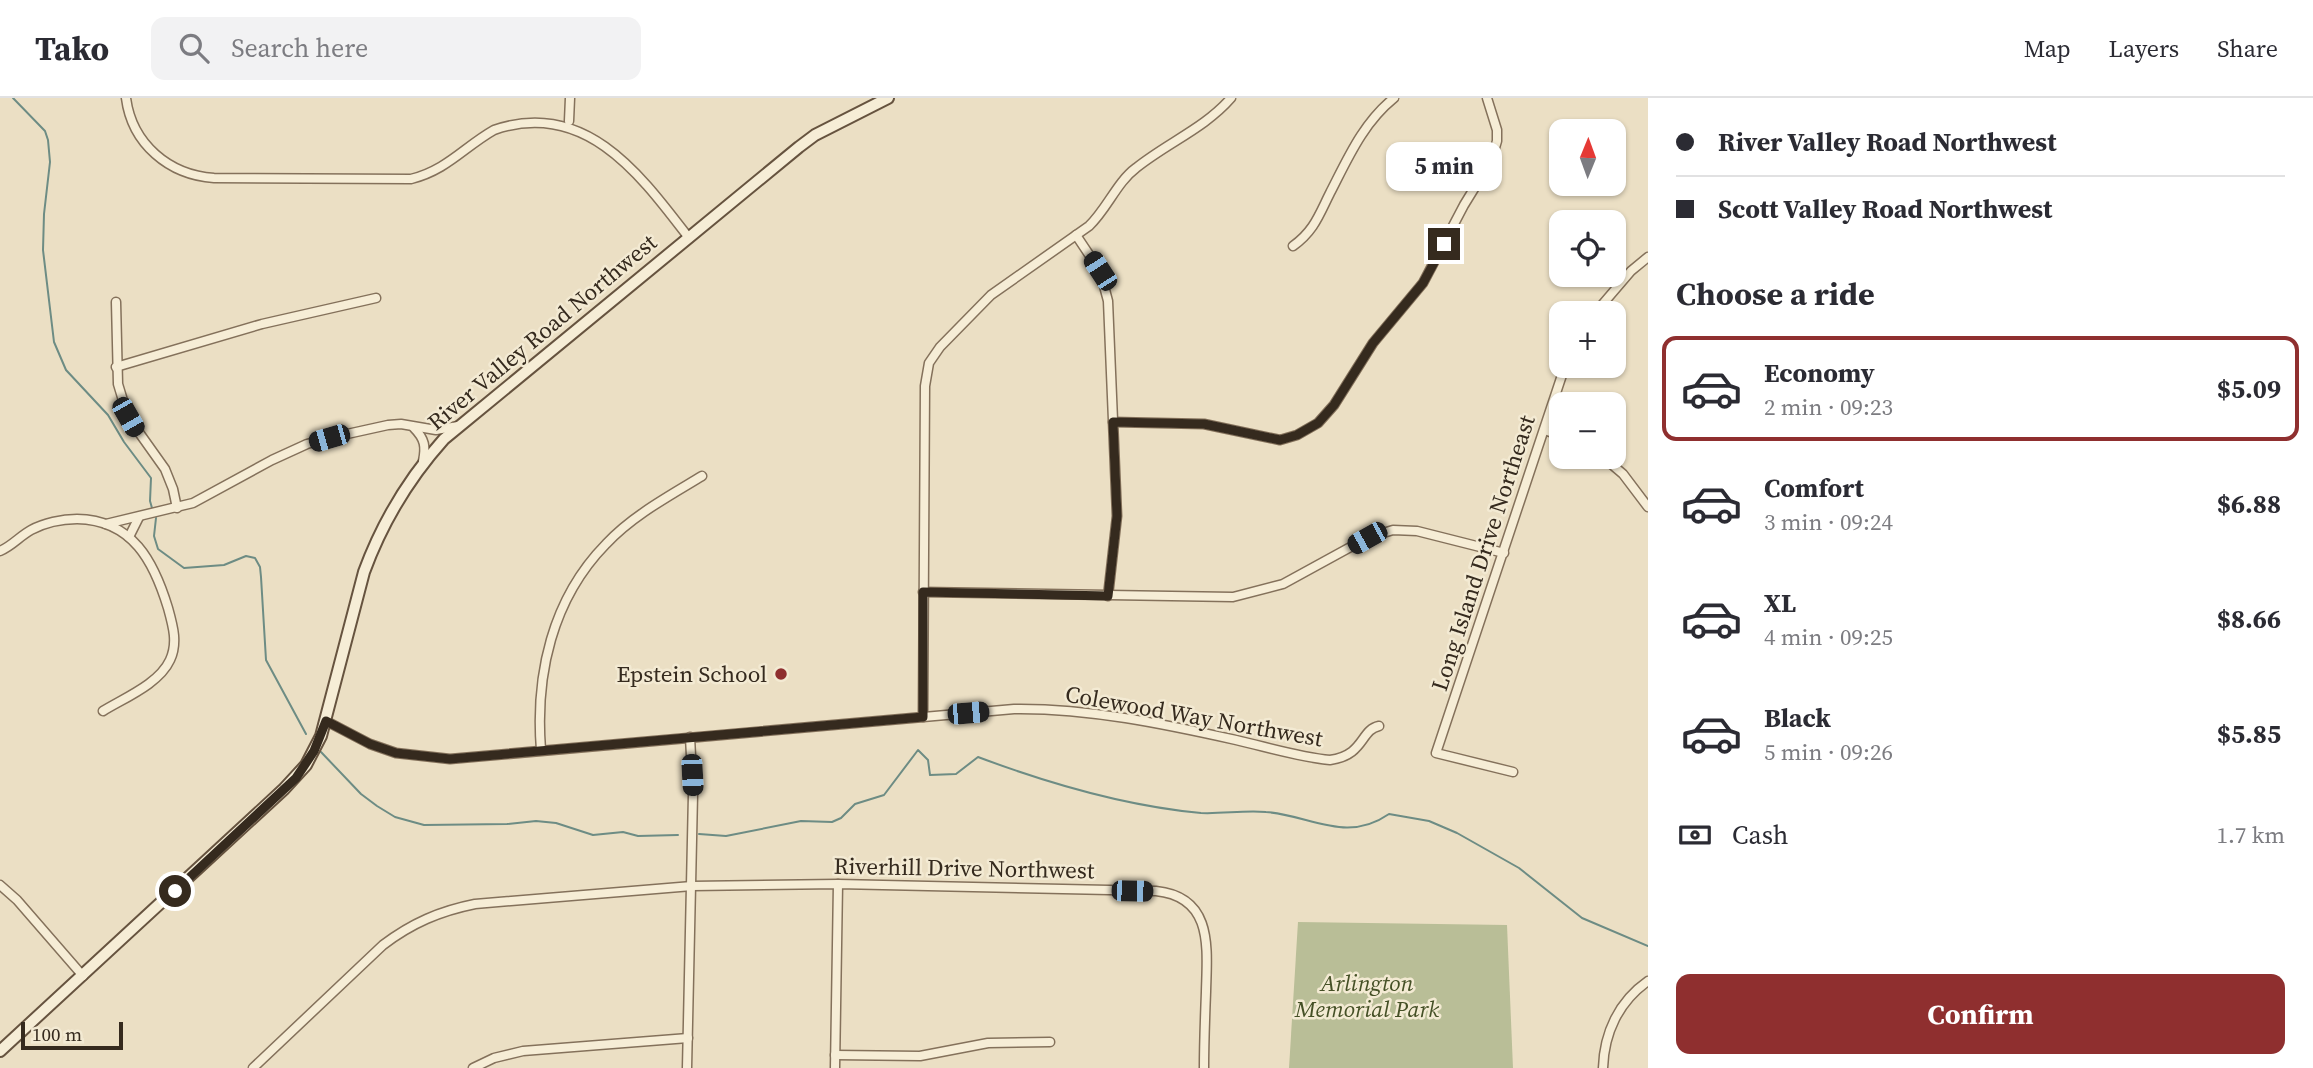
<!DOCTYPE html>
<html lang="en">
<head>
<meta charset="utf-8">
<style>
  body { margin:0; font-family:"Source Serif 4",serif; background:#f2f2f3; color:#2b2b33; height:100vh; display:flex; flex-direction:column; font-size:26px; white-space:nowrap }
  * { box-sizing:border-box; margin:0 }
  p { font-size:23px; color:#7c7c81 }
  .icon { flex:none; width:38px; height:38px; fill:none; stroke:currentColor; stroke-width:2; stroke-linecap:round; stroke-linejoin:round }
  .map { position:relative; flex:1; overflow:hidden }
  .side { display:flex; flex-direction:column; background:#fff; width:665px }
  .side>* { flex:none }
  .top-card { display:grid; align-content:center; height:154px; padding:0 28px; background:#fff }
  .needle { width:46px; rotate:1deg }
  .controls { position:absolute; left:1549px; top:21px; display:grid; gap:14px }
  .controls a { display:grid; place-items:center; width:77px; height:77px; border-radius:14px; background:#fff; box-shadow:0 2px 5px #0004; font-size:35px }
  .scale { position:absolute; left:21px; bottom:18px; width:102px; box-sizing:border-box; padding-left:7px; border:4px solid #352a1e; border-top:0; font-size:19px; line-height:24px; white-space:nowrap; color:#352a1e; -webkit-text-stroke:5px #f3ead3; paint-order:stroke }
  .end { position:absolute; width:32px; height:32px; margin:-16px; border:9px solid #352a1e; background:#fff; box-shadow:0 0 0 4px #fff }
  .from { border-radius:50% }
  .bubble { position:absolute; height:49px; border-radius:14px; background:#fff; box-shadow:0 2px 5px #0004; font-size:23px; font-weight:700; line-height:49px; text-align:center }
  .car { position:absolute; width:21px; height:42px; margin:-21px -10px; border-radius:9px; box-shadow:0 0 5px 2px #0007; background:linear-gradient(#222 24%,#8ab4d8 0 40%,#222 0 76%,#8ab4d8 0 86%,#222 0) }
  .top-card b { display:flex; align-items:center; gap:24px; height:66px; font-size:26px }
  .top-card b+b { border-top:2px solid #e1e1e2 }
  .top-card i { width:18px; height:18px; background:#2b2b33 }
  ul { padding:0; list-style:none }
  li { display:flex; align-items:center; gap:21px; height:105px; margin:0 14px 10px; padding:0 14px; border:4px solid transparent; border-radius:14px }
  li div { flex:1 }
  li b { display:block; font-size:26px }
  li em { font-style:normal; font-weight:700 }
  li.current { border-color:#8f2f2f }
  li>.icon { width:63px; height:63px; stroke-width:1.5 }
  h2 { padding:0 28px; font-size:32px; line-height:84px }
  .pay { display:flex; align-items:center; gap:18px; height:77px; padding:0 28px; font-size:26px }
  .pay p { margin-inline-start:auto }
  .button { display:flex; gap:14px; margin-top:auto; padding:14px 28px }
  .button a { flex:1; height:80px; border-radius:14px; background:#8f2f2f; color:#fff; font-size:28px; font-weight:700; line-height:80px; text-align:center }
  header { display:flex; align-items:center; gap:42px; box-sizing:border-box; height:98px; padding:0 35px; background:#fff; border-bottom:2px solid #e1e1e2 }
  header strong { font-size:33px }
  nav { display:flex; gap:38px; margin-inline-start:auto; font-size:24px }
  .search { width:490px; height:63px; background:#f2f2f3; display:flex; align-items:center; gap:18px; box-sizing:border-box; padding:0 24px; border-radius:14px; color:#7c7c81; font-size:26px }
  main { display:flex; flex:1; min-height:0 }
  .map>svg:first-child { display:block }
  .cemetery { fill:#b9be97 }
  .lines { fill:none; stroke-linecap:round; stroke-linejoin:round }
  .stream { stroke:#6d8c84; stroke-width:2 }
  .street-casing { stroke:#84715b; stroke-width:11 }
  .secondary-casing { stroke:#66533f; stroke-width:14 }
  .street { stroke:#f6edd6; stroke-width:8 }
  .secondary { stroke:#f6edd6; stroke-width:10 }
  .route { stroke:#352a1e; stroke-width:9 }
  .poi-dot { fill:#8f2f2f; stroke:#f3ead3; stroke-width:2.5 }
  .labels { text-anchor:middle; stroke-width:5; stroke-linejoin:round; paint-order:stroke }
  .street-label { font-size:23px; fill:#352a1e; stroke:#f3ead3 }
  .poi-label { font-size:23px; fill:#352a1e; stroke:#f3ead3; text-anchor:end }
  .park-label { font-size:23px; font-style:italic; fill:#455026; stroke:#f3ead3 }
</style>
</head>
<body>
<header>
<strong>Tako</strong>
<div class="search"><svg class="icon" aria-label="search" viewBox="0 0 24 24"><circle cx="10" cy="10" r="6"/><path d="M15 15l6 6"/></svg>Search here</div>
<nav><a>Map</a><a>Layers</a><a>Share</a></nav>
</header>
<main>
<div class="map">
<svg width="1648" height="970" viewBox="0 0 1648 970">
  <rect width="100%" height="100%" fill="#ebdfc4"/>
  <path class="cemetery" d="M1298,824L1507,827L1513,970H1289Z"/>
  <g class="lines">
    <g class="stream">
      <path d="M13,0L45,33L48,42L50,64L44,116L43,152L54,244L66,272L108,317L124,344L151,380L150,403L152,410"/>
      <path d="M156,420L154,438L158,451L184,470L224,467L246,458L255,460L260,469L261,479L266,562L306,636"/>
      <path d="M321,654L361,696L377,708L395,719L424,727L507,726L536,723L556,725L593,737L623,734L638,738L678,737"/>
      <path d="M699,736L726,738L801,723L832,724L841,720L855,706L884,697L918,652L928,662L930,677L956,676L978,659C1050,686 1125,708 1201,715C1223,716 1244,712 1266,714C1310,717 1346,746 1389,716L1429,723L1457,735L1519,770L1582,820L1648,848"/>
    </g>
    <g class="street-casing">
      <g id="street">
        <path d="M126,0C132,46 169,77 214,80L411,81C447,72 464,49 494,32C586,0 642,79 689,140"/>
        <path d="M569,23L570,0"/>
        <path d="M1076,137L1100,173L1108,203L1117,418L1108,498"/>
        <path d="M1293,148C1314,133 1319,117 1330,95C1348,60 1363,25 1394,0"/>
        <path d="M116,204L118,286L128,319L165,371L173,391L177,410"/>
        <path d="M1595,215L1631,173L1648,159"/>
        <path d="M116,269L262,226L376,200"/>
        <path d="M1113,324L1204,326L1280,342L1297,337L1318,325L1334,307L1373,245L1423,185L1464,107L1491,63L1497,43V32L1487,0"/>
        <path d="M414,330C425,341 426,349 423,363"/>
        <path d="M1545,332L1561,338"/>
        <path d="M1603,359L1623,376L1648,409"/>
        <path d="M106,426L193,405L272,362L307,346L329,340L388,327L401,326L436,332L458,328"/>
        <path d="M129,439L139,419"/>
        <path d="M0,453C12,448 20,438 31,432C44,425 62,421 77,421C133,422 154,464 168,510C173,528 178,545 170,562C159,586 124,600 103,613"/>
        <path d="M923,494L1233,499L1283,486L1367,440L1393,432L1417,433L1504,455"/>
        <path d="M923,619L925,288L929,265L940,249L991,197L1089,128C1107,111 1117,84 1136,70C1167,45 1205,30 1231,0"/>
        <path d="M326,623L370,646L396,655L450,661L1014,611C1088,610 1164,626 1236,642C1267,649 1299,659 1330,662C1365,657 1360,632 1379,628"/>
        <path d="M541,652C535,577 552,501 606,446C632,418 669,398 702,378"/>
        <path d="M1513,674L1436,655L1565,268"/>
        <path d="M0,787L17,802L83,878"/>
        <path d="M835,957L920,958L988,945L1050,944"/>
        <path d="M253,970L383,847C412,825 440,813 475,806L692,788L838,786L1156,793C1214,799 1207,851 1206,894C1205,920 1204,945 1204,970"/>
        <path d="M473,970L494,960L523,953L688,940"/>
        <path d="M687,970L693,696L690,639"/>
        <path d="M835,970L838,786"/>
        <path d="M1603,970C1604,935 1619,903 1648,883"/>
      </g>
    </g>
    <g class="secondary-casing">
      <path id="secondary" d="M0,953L284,691L306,667L321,638L364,474C382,425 409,380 444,341L799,49L815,37L888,0"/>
    </g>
    <use href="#street" class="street"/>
    <use href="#secondary" class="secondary"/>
  </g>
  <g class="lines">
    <path class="route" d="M175,793L296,680L314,653L326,623L370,646L396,655L450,661L923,619V494L1108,498L1117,418L1113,324L1204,326L1280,342L1297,337L1318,325L1334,307L1373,245L1423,185L1444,146"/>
  </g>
  <circle class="poi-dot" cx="781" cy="576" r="7"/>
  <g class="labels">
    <g class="street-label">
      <text transform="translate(542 234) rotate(-40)" y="8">River Valley Road Northwest</text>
      <text transform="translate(1483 455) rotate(-72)" y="8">Long Island Drive Northeast</text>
      <text transform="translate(1194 618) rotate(10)" y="8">Colewood Way Northwest</text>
      <text transform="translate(964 770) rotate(1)" y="8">Riverhill Drive Northwest</text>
    </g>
    <g class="poi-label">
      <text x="767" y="584">Epstein School</text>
    </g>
    <g class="park-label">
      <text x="1367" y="893">Arlington<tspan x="1367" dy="26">Memorial Park</tspan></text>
    </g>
  </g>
</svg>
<div class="controls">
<a><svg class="needle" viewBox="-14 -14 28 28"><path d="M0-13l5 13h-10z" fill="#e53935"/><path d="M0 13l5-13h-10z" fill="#7c7c81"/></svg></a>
<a><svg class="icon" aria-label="locate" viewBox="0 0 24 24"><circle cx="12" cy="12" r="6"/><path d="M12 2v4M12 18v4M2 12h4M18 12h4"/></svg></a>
<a>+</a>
<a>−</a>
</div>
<div class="scale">100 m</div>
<i class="end from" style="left:175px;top:793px"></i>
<i class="end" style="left:1444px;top:146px"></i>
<div class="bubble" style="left:1386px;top:44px;width:116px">5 min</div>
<i class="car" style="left:1100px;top:173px;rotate:327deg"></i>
<i class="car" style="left:128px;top:319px;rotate:150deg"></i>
<i class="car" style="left:329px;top:340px;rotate:254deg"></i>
<i class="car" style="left:1367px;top:440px;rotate:241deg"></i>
<i class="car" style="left:968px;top:615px;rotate:85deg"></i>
<i class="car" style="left:692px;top:677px;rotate:177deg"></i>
<i class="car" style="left:1132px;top:793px;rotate:91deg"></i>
</div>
<section class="side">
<div class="top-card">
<b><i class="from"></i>River Valley Road Northwest</b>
<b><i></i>Scott Valley Road Northwest</b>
</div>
<h2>Choose a ride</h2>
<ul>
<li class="current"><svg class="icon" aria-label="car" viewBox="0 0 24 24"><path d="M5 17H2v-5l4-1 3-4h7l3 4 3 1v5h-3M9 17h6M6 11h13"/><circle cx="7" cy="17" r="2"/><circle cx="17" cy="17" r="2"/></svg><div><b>Economy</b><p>2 min · 09:23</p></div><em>$5.09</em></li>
<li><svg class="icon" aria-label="car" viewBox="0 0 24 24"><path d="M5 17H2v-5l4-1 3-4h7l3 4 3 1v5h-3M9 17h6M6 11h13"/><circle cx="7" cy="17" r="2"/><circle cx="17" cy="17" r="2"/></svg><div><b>Comfort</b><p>3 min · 09:24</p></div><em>$6.88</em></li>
<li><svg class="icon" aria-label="car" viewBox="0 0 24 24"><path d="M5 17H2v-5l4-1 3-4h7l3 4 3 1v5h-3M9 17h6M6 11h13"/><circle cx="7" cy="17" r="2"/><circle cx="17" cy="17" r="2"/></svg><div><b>XL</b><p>4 min · 09:25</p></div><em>$8.66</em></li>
<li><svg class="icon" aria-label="car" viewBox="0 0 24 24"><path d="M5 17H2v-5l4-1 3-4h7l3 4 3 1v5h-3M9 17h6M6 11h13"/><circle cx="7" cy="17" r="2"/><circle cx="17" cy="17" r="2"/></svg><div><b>Black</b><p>5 min · 09:26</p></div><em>$5.85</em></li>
</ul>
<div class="pay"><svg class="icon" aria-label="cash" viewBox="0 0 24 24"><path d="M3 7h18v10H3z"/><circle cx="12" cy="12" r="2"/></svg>Cash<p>1.7 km</p></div>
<div class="button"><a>Confirm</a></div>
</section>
</main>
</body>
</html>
